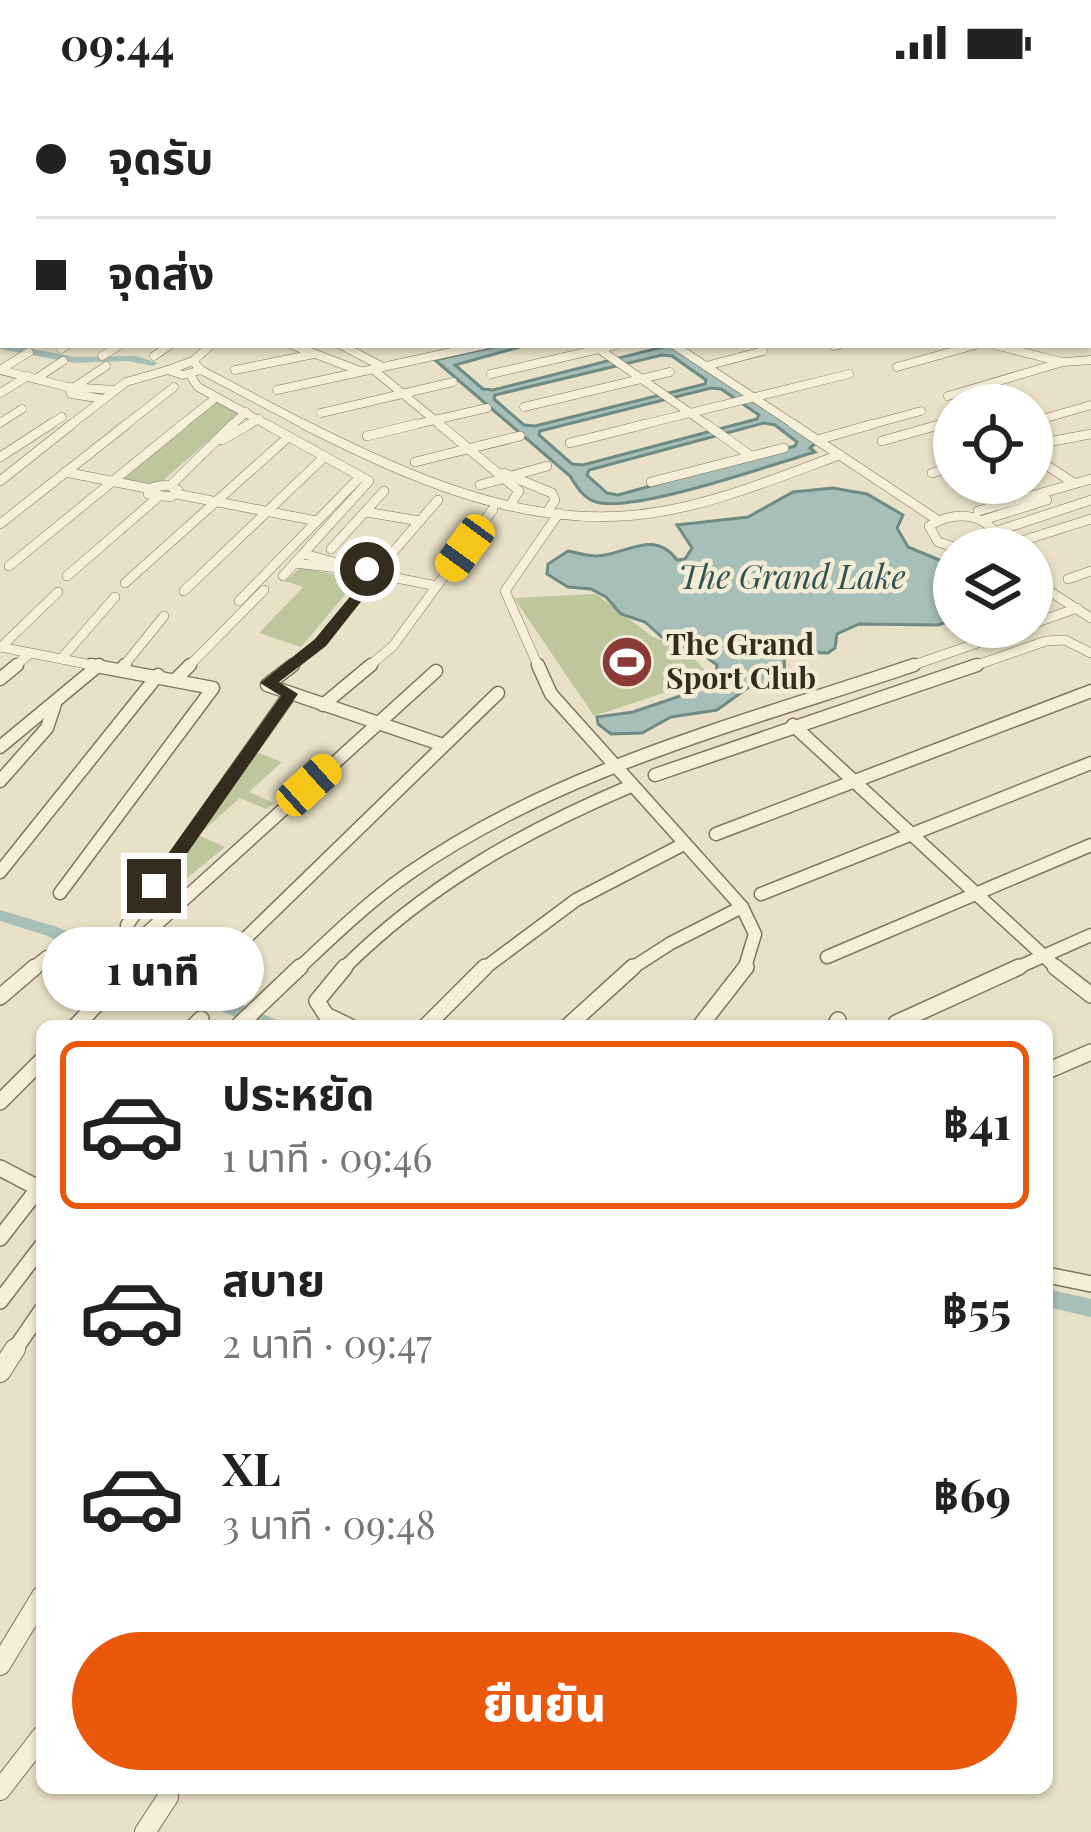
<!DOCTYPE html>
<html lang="th">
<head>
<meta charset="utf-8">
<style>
  body { margin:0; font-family:"Playfair Display","Noto Sans Thai",serif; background:#f6f6f6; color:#222; height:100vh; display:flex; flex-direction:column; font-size:45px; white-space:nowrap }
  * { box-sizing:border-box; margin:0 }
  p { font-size:39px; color:#767676 }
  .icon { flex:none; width:66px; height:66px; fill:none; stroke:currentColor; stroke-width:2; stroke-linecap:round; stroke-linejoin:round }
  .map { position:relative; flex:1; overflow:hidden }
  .panel { position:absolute; left:36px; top:936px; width:1017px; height:774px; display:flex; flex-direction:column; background:#fff; border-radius:18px; box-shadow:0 3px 9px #0004 }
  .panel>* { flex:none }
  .guide { position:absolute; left:0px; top:0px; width:1092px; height:264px; box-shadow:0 3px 9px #0004; display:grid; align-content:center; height:264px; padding:0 36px; background:#fff }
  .fabs { position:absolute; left:933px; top:300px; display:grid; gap:24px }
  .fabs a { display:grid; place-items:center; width:120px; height:120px; border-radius:50%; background:#fff; box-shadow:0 3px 9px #0004; font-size:60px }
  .end { position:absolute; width:54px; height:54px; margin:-27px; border:15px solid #352c20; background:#fff; box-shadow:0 0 0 6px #fff }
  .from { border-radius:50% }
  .bubble { position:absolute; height:84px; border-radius:42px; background:#fff; box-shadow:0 3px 9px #0004; font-size:39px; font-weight:800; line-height:84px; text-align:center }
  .car { position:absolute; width:36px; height:72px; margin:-36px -18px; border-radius:15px; box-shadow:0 0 9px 3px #0007; background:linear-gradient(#f5c518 24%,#345 0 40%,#f5c518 0 76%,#345 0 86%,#f5c518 0) }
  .guide b { display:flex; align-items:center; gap:42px; height:114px; font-size:45px }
  .guide b+b { border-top:3px solid #e0e0e0 }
  .guide i { width:30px; height:30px; background:#222 }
  ul { padding:21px 0 0; list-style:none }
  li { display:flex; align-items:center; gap:36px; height:168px; margin:0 24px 18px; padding:0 12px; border:6px solid transparent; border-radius:18px }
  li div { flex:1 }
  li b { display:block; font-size:45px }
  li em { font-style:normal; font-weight:800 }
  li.on { border-color:#ea580c }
  li>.icon { width:108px; height:108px; stroke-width:1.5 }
  .cta { display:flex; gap:24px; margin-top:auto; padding:24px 36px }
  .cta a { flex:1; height:138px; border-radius:72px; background:#ea580c; color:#fff; font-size:48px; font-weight:800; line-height:138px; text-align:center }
  .status { display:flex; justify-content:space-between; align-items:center; height:84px; padding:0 60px; background:#fff; direction:ltr }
  .status svg { height:33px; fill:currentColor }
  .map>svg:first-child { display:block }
  .green { fill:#bec69c }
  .water { fill:#a7beb9; stroke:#6f8b86; stroke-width:3; fill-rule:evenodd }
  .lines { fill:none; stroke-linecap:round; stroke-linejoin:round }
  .canal { fill:#a7beb9; fill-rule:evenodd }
  .street-far5-casing { stroke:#83745e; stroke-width:8 }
  .street-far4-casing { stroke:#83745e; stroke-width:9 }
  .street-far3-casing { stroke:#83745e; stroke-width:10 }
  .street-far2-casing { stroke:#83745e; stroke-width:15 }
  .street-far1-casing { stroke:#83745e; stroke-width:18 }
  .street-casing { stroke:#83745e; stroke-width:22 }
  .secondary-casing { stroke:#655641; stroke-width:3 }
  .street-far5 { stroke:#f5efd9; stroke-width:6 }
  .street-far4 { stroke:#f5efd9; stroke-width:8 }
  .street-far3 { stroke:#f5efd9; stroke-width:9 }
  .street-far2 { stroke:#f5efd9; stroke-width:12 }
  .street-far1 { stroke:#f5efd9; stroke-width:15 }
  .street { stroke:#f5efd9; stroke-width:20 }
  .secondary { fill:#f5efd9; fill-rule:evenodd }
  .route { fill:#352c20 }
  .labels { text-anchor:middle; stroke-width:9; stroke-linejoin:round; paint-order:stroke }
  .far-poi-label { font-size:30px; font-weight:bold; fill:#352c20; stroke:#f2ebd5; text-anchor:start }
  .far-water-label { font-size:33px; font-style:italic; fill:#315353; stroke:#f2ebd5 }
</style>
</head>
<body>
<div class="status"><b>09:44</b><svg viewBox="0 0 49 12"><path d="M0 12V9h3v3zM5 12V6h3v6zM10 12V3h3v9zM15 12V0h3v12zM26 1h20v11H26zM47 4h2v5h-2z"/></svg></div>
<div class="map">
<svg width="1091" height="1748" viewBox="0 0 1091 1748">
  <rect width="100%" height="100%" fill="#e9e1c7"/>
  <g class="green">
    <path d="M217,316L241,328L159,400L119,397Z"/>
    <path d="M300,484L351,493L355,499L301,563L259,549L303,503L285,497Z"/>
    <path d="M596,510L653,553L683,564L712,593L594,632L514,514Z"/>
    <path d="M256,668L282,678L249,708L274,719L266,725L240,714L198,751L225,763L166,811L157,807Z"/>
  </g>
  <g class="water">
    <path d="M502,261H527L455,281L483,305L493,306L670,261L816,359L810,364L815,368C770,381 635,429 596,418C583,414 577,403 570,392L435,276ZM662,271L672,272L706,296L705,300L535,342L524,341L494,315L495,311ZM711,304L721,305L759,331L757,335L583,381L572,380L539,351L540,347ZM764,339L775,341L797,358L795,362L618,411L607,409L587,391L589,386Z"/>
    <path d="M833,404L867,410L903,431L897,444L908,463L954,482V536L938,541L859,540L837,550L835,564L828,569L784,568L785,595L779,600L749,603L717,626L671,633L642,649L611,650L598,640L597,633L633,628L710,602L716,594L717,581L701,569L665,556L645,538L621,530L606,513L591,505L568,503L547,490L548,480L568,467C577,469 587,472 597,472C625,471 654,444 677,476L685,475L692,464L677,441L748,433L793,408Z"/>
  </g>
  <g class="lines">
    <g class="canal">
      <rect x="1089" y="56" width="2" height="5"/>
      <path d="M0,259L75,273L136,272L158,279L153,282L128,277L75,279L0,265Z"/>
      <path d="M0,826L57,843L279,937L282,942H256L45,851L0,837Z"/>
      <path d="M1047,1205L1091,1215V1233L1047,1223Z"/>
    </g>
    <g class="street-far5-casing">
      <path id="street-far5" d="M973,3L978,0"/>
    </g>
    <g class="street-far4-casing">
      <g id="street-far4">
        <path d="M292,261L360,287"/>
        <path d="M341,261L383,283"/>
        <path d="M674,261L798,343"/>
        <path d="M995,261L1058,277"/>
        <path d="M834,262L839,261"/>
        <path d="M61,265L67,261"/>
        <path d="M599,265L710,343"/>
        <path d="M102,272L120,261"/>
        <path d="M154,272L170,261"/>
        <path d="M193,277L201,286L183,291L168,286Z"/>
        <path d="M193,277L211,261"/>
        <path d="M706,282L763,267"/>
        <path d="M897,283L975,261"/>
        <path d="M0,286L68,303"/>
        <path d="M0,286L29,268"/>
        <path d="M201,286L309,343"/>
        <path d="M235,286L314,270"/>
        <path d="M374,286L443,343"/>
        <path d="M491,290L616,261"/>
        <path d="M190,291L198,303L271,343"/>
        <path d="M37,294L63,277"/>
        <path d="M76,302L106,282"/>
        <path d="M277,306L484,261"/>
        <path d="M0,309L28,292"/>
        <path d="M948,312L1063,278L1091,276"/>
        <path d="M104,315L71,310L68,303L115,306"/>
        <path d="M524,323L670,288"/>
        <path d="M321,329L453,298"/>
        <path d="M1032,338L1091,321"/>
        <path d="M0,339L22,325"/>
        <path d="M46,343L62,333"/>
        <path d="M68,343L126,298L168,286"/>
        <path d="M123,343L174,303"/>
        <path d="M179,343L213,316"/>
        <path d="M230,343L246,328"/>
        <path d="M244,343L259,335"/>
        <path d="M404,343L487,324"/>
        <path d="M633,343L849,290"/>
        <path d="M862,343L921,327"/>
        <path d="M931,343L954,337"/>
      </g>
    </g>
    <g class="street-far3-casing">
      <g id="street-far3">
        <path d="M266,340L369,397L283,492"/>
        <path d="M303,340C407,392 517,443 636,431C706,424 774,395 839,371"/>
        <path d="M439,340L519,407L511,420"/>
        <path d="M706,340L751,372"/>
        <path d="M793,340L936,435"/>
        <path d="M367,352L417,340"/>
        <path d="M222,356L250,340"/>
        <path d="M817,356L873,340"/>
        <path d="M882,357L942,340"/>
        <path d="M570,359L646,340"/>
        <path d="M1032,361L1091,350"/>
        <path d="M1032,372L1074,399"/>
        <path d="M0,373L51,340"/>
        <path d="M415,378L520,352"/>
        <path d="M65,388L151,405"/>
        <path d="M503,389L552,409L555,416L548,427"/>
        <path d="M932,389L954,383"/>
        <path d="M0,397L72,340"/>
        <path d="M651,398L784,364"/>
        <path d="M167,401L178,406L171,413L148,410L154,403Z"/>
        <path d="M171,401L233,340"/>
        <path d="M480,401L547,382"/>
        <path d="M176,410L317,437"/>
        <path d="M978,427L1091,395"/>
        <path d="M366,428L420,437"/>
        <path d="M983,436L1047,416"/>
        <path d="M0,440L127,340"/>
        <path d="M997,447L1091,416"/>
        <path d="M1015,459L1091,435"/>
        <path d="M331,465L384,407"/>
        <path d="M961,465L938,458L929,442C954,427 981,428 999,452L979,465"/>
        <path d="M304,470L345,481"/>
        <path d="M295,479L364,487"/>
        <circle cx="375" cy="489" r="9"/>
        <path d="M9,482L183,340"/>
        <path d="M380,483L438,416"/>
        <path d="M67,492L157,414"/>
        <path d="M386,492L437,502"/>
        <path d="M1068,495L1091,487"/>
        <path d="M1032,496L1091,534"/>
        <path d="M125,499L286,355"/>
        <path d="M184,507L322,375"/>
        <path d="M239,517L359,394"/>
        <path d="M1032,540L1077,524"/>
        <path d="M0,563L107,584"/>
        <path d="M1,563L58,508"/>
        <path d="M61,575L115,513"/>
        <path d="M13,584L28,571"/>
        <path d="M122,584L164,532"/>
        <path d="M187,584L264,506"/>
        <path d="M289,584L321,559L371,495"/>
        <path d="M367,584L393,562L493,425"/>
        <path d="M539,584L505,507L559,429"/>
        <path d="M905,584L1024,543"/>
        <path d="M968,584L1046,557L1065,556L1091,569"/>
      </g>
    </g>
    <g class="street-far2-casing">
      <g id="street-far2">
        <path d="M293,581L267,601L443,661"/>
        <path d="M538,581L551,610L742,823L755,850L744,886"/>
        <path d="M121,585L125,581"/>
        <path d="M0,595L17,581"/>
        <path d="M176,595L190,581"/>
        <path d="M290,610L127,841V852L198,883L218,881L498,609"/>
        <path d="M323,621L371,581"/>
        <path d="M793,641L1059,886"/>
        <path d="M0,663L99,581"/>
        <path d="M655,691L977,581"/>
        <path d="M0,697L47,644L55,620"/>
        <path d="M716,750L1091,607"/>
        <path d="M0,788L158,591"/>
        <path d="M60,809L213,604L91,581"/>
        <path d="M761,810L1091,679"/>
        <path d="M138,857L436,587"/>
        <path d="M827,873L1091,761"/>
        <path d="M31,886L47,873L87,886"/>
        <path d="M297,886C332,853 368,818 408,790C558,685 743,639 914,581"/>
        <path d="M342,886C426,802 522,748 631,702"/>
        <path d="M482,886L576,816L682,761"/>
        <path d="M629,886L671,859L742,823"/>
        <path d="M1012,886L1091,851"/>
      </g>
    </g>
    <g class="street-far1-casing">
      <g id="street-far1">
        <path d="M345,883L317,917L326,931L349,942"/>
        <path d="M1055,883L1091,911"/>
        <path d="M0,913L35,883"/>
        <path d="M896,939L1019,883"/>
        <path d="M76,942L109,907L106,893L78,883"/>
        <path d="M194,942L201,935"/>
        <path d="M238,942L300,883"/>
        <path d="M426,942L485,883"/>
        <path d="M568,942L633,883"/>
        <path d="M700,942L746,883"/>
        <path d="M835,942L838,936"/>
        <path d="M1047,987L1091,968"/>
        <path d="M0,1018L42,976"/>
        <path d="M0,1084L42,1106"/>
        <path d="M0,1154L38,1105"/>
        <path d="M1047,1191L1091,1200"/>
        <path d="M0,1217L42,1162"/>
        <path d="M13,1268L42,1226"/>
      </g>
    </g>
    <g class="street-casing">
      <g id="street">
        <path d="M0,1288L15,1265"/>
        <path d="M0,1581L42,1512"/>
        <path d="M0,1706L42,1652"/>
        <path d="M145,1748L168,1713"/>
      </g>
    </g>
    <g class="secondary-casing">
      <rect id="secondary" x="1089" y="219" width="2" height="6"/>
    </g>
    <use href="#street-far5" class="street-far5"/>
    <use href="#street-far4" class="street-far4"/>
    <use href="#street-far3" class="street-far3"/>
    <use href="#street-far2" class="street-far2"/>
    <use href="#street-far1" class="street-far1"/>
    <use href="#street" class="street"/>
    <use href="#secondary" class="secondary"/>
  </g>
  <path class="route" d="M367,481L378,496L326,562L279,598L298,610L161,807H148V798L281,612L260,599L315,555L363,497L356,491Z"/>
  <defs>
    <g id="stadium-disc" transform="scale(2.7)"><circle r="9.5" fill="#8b3a35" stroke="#f2ebd5"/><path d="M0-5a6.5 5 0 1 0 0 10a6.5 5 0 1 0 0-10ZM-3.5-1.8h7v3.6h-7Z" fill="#fff"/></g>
  </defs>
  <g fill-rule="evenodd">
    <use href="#stadium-disc" x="627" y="578"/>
  </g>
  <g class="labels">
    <g class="far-poi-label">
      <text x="666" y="571">The Grand<tspan x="666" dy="34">Sport Club</tspan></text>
    </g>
    <g class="far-water-label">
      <text x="792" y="505">The Grand Lake</text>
    </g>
  </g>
</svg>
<div class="fabs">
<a><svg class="icon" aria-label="locate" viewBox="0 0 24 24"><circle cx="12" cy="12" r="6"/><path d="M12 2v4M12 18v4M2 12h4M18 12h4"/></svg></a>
<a><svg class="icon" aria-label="layers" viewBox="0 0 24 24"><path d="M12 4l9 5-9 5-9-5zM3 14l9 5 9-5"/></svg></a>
</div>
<i class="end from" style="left:367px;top:485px"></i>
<i class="end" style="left:154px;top:802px"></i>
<div class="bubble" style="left:42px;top:843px;width:222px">1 นาที</div>
<i class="car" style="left:465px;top:464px;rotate:216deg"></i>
<i class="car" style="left:309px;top:701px;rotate:48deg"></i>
<div class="guide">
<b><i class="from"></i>จุดรับ</b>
<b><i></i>จุดส่ง</b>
</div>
<section class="panel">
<ul>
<li class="on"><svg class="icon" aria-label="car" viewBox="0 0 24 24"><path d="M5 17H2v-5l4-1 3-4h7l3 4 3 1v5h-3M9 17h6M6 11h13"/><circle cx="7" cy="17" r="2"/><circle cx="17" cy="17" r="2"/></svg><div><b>ประหยัด</b><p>1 นาที · 09:46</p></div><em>฿41</em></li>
<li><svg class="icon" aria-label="car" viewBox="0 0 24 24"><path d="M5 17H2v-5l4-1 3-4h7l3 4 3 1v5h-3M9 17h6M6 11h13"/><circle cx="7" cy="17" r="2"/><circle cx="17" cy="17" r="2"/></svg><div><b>สบาย</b><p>2 นาที · 09:47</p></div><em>฿55</em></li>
<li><svg class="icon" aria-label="car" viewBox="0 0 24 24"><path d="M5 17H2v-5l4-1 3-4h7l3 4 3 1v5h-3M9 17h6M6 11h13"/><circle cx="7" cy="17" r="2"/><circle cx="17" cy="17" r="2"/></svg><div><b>XL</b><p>3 นาที · 09:48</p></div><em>฿69</em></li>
</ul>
<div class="cta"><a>ยืนยัน</a></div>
</section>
</div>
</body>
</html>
